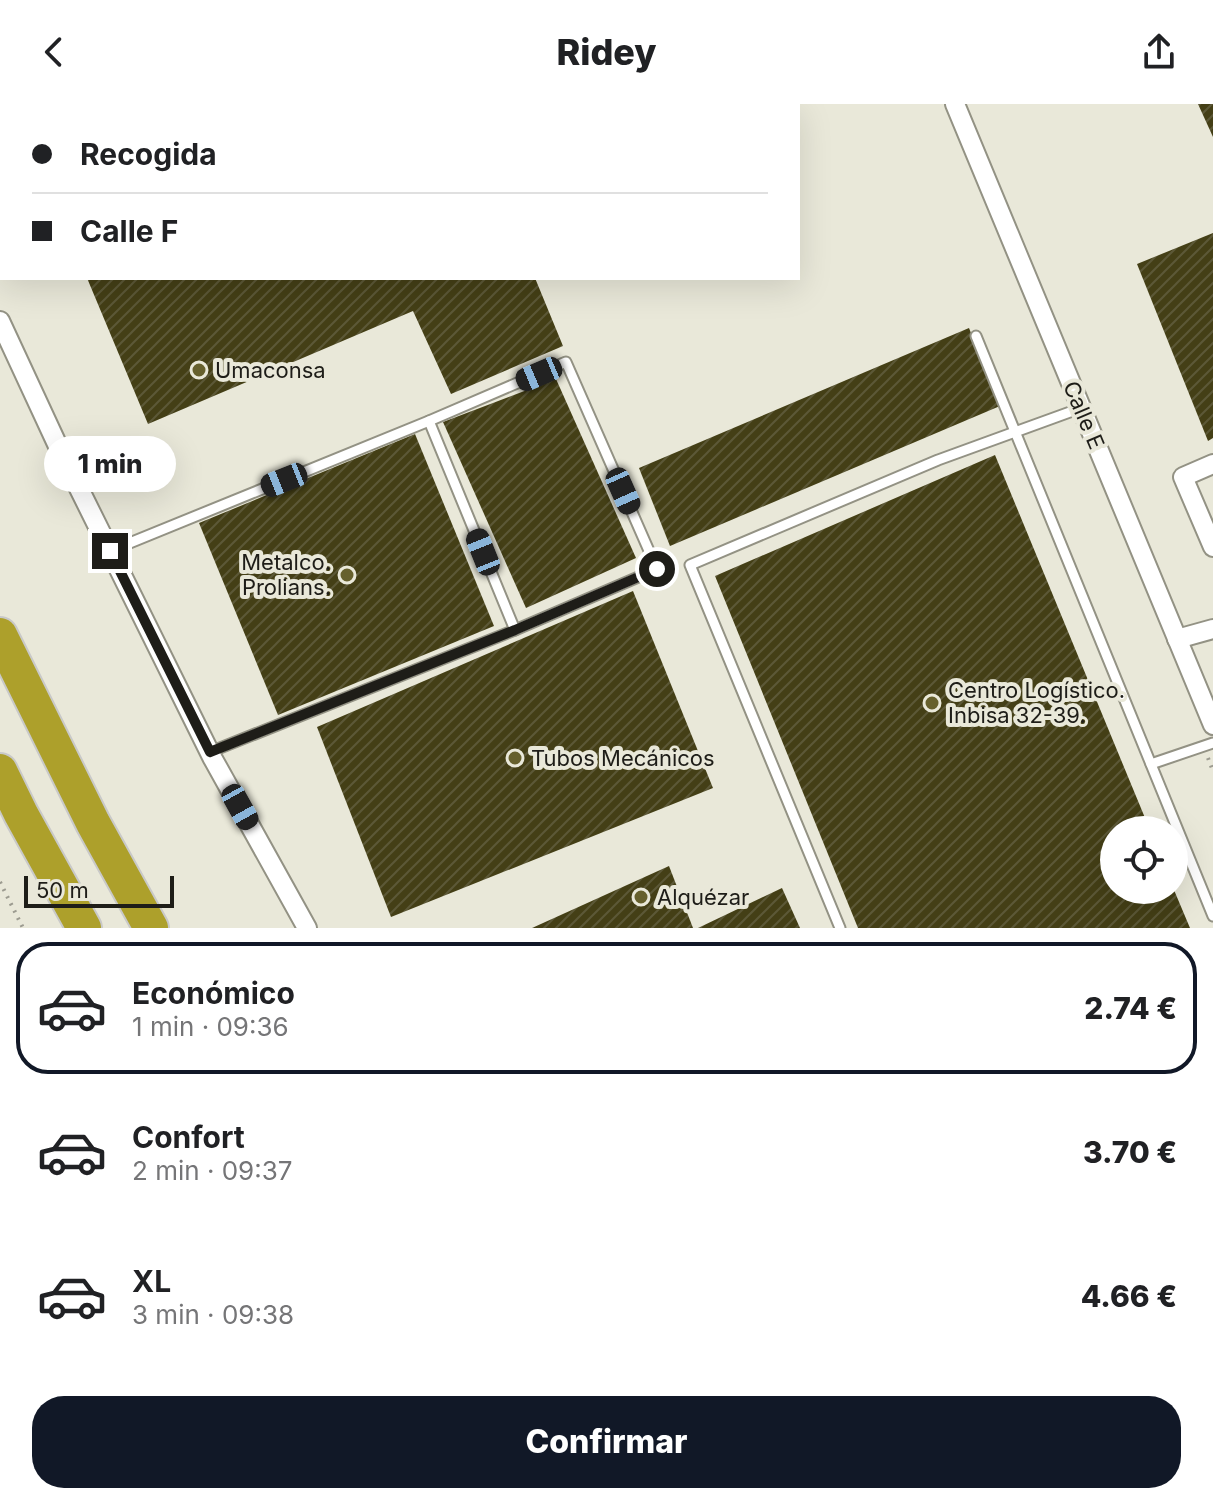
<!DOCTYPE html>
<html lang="es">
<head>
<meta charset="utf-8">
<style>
  body { margin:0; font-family:Inter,sans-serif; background:#f6f6f6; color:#202124; height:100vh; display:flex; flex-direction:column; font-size:30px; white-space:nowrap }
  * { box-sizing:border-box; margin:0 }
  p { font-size:26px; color:#757577 }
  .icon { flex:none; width:44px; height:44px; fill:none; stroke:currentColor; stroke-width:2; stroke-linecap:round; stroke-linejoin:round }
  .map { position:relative; height:824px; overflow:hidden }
  .drawer { display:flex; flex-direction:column; background:#fff; flex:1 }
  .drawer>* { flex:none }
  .hud { position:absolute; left:0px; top:0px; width:800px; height:176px; box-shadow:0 8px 32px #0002; display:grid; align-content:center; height:176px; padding:0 32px; background:#fff }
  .buttons { position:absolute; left:1100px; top:712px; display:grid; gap:16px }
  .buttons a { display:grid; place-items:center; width:88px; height:88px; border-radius:50%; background:#fff; box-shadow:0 8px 32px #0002; font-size:40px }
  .scale { position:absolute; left:24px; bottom:20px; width:150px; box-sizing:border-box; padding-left:8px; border:4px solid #1e1d18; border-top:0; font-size:22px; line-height:28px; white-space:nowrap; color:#1e1d18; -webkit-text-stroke:6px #e9e8d9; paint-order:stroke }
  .end { position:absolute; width:36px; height:36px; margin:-18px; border:10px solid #1e1d18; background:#fff; box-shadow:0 0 0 4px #fff }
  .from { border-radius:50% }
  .bubble { position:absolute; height:56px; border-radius:28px; background:#fff; box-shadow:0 8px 32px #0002; font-size:26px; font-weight:800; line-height:56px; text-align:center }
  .car { position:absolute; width:24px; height:48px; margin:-24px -12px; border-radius:10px; box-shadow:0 0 6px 2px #0007; background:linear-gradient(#222 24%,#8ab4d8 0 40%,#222 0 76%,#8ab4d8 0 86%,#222 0) }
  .hud b { display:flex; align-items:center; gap:28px; height:76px; font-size:30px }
  .hud b+b { border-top:2px solid #e0e0e0 }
  .hud i { width:20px; height:20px; background:#202124 }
  ul { padding:14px 0 0; list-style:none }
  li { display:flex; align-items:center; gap:24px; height:132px; margin:0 16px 12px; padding:0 16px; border:4px solid transparent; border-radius:32px }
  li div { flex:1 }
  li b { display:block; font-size:30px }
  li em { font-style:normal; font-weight:800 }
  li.on { border-color:#111827 }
  li>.icon { width:72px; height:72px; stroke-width:1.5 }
  .action { display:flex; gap:16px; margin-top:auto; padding:16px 32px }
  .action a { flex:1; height:92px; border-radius:32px; background:#111827; color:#fff; font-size:32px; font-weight:800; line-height:92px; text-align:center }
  header { display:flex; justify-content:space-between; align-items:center; height:104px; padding:0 32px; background:#fff; font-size:36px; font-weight:800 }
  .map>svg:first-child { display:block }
  .building { fill:url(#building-hatch) }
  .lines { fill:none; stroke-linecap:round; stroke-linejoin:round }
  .service-casing { stroke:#939284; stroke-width:13 }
  .minor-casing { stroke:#939284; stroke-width:22 }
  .motorway-casing { stroke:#c9c9c8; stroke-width:38 }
  .path { stroke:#9c9b90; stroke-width:4; stroke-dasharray:2 6; stroke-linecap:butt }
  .service { stroke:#fff; stroke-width:9 }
  .minor { stroke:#fff; stroke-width:18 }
  .motorway { stroke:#ada02b; stroke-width:34 }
  .route { stroke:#1e1d18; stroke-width:10 }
  .poi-dot { fill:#66602d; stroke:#e9e8d9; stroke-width:3 }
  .labels { text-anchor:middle; stroke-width:8; stroke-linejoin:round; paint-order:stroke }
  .poi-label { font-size:22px; fill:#1e1d18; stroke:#e9e8d9; text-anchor:start }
  .street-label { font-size:22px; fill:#1e1d18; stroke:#e9e8d9 }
</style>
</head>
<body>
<header><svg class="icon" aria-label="back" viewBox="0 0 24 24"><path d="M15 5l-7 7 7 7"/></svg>Ridey<svg class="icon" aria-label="share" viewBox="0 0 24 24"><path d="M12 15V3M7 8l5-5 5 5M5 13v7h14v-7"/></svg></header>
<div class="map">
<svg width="1213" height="824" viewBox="0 0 1213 824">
  <defs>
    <pattern id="building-hatch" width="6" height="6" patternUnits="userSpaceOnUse" patternTransform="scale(2)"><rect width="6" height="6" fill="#443f16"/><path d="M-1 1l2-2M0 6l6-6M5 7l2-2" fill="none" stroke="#5c5837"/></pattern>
  </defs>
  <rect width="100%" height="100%" fill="#e9e8d9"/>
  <g class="building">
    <path d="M1198,0H1213V33Z"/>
    <path d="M1213,129V334L1208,337L1137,160Z"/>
    <path d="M87,174H535L563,242L451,290L413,207L148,320Z"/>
    <path d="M969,224L1000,302L670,442L639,364Z"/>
    <path d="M556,275L636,454L526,504L443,318Z"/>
    <path d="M415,330L494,522L278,611L199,419Z"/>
    <path d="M995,351L1150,726H1114V786H1174L1190,824H858L715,472Z"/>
    <path d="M633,487L713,684L391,813L317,623Z"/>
    <path d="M669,762L693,824H532Z"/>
    <path d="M782,784L800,824H698Z"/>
  </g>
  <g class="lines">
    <g class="service-casing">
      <g id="service">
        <path d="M976,232L1213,812"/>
        <path d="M429,317L515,526"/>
        <path d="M110,447L429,317L566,258L657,465L515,526L210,648"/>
        <path d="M1151,660L1213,639"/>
        <path d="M840,824L690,461L938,356L1081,304"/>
      </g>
    </g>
    <g class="minor-casing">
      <g id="minor">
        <path d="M955,0L1213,621"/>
        <path d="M76,2L81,0"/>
        <path d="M128,2L133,0"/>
        <path d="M0,37L2,36"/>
        <path d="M0,50H2"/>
        <path d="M0,67L2,66"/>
        <path d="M0,217L57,340L213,655L307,824"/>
        <path d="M1213,360L1183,373L1213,443"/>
        <path d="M1177,535L1213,525"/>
      </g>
    </g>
    <g class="motorway-casing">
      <g id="motorway">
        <path d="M0,531L93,719L151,824"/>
        <path d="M0,667L21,710L84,824"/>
      </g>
    </g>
    <g class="path">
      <path d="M1208,654L1213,667"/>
      <path d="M0,778L23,824"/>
    </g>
    <use href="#service" class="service"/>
    <use href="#minor" class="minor"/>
    <use href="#motorway" class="motorway"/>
  </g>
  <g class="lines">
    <path class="route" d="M110,447L210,648L515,526L657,465"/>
  </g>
  <g class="poi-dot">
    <circle cx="199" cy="266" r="8"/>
    <circle cx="347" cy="471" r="8"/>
    <circle cx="932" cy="599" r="8"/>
    <circle cx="515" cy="654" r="8"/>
    <circle cx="641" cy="793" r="8"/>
  </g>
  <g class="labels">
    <g class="poi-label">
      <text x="215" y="274">Umaconsa</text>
      <text x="331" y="466" text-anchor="end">Metalco.<tspan x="331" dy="25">Prolians.</tspan></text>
      <text x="948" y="594">Centro Logístico.<tspan x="948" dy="25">Inbisa 32-39.</tspan></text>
      <text x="531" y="662">Tubos Mecánicos</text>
      <text x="657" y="801">Alquézar</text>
    </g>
    <g class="street-label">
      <text transform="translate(1084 311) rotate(67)" y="8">Calle E</text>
    </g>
  </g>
</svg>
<div class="buttons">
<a><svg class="icon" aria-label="locate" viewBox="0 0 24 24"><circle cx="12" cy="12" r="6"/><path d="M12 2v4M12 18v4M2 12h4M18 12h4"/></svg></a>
</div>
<div class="scale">50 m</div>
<i class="end from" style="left:657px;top:465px"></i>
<i class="end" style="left:110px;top:447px"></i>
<div class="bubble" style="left:44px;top:332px;width:132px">1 min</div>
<i class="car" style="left:539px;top:270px;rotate:247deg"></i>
<i class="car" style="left:284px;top:376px;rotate:248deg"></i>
<i class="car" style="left:623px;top:387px;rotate:156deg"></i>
<i class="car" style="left:483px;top:448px;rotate:338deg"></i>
<i class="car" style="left:240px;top:703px;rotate:151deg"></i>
<div class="hud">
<b><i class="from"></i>Recogida</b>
<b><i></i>Calle F</b>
</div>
</div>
<section class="drawer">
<ul>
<li class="on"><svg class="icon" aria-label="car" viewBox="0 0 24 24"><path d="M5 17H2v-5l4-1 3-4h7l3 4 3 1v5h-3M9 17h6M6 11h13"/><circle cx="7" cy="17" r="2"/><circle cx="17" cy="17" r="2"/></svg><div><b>Económico</b><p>1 min · 09:36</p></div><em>2.74 €</em></li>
<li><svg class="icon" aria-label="car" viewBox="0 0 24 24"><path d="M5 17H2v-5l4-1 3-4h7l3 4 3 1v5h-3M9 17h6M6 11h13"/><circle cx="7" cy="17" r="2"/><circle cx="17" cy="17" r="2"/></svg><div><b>Confort</b><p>2 min · 09:37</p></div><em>3.70 €</em></li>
<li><svg class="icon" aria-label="car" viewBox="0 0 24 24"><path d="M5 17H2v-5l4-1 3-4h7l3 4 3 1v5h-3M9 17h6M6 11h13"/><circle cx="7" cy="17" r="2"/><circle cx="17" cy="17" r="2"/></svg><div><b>XL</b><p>3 min · 09:38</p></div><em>4.66 €</em></li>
</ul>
<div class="action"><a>Confirmar</a></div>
</section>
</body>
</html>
